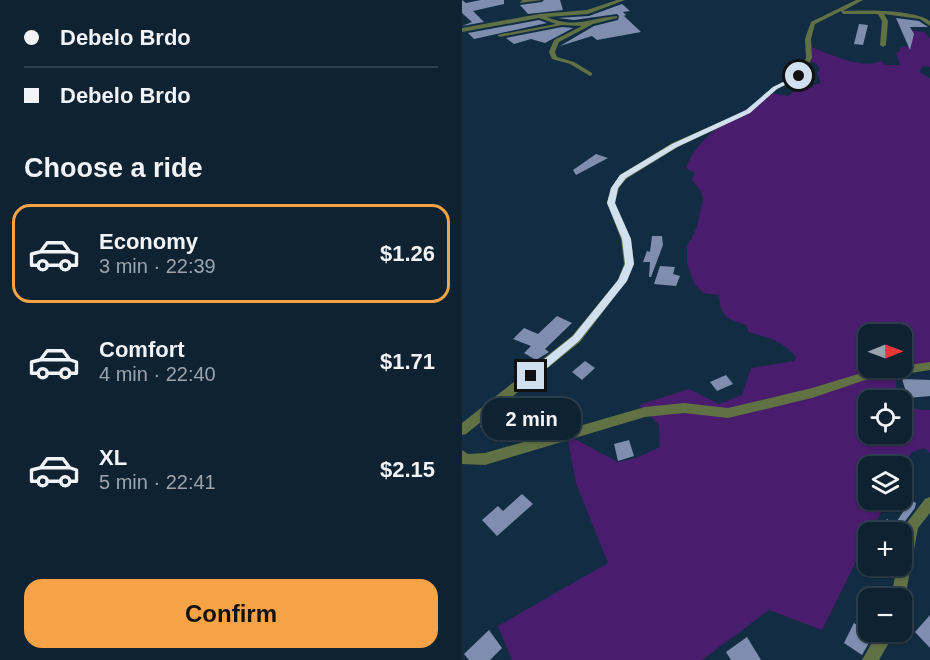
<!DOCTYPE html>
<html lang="en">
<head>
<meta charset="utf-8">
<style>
  body { margin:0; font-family:Arial,sans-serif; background:#172a3a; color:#f1f3f6; height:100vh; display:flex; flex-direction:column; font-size:22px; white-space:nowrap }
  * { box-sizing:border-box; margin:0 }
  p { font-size:20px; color:#9ba4ac }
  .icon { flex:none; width:33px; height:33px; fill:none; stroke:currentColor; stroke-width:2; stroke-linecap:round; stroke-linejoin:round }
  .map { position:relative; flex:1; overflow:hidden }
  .side { display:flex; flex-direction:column; background:#0e2232; width:462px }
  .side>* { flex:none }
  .top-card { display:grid; align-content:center; height:132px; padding:0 24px; background:#0e2232 }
  .needle { width:39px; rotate:89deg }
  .controls { position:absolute; left:396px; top:324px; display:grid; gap:12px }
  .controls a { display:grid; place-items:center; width:54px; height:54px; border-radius:12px; background:#0e2232; box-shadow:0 2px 4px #0004,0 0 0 2px #2e3f4d; font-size:30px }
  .end { position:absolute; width:27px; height:27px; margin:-14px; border:8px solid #d0e0ef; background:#111; box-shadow:0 0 0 3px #111 }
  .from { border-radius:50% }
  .bubble { position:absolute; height:42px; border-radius:18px; background:#0e2232; box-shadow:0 2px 4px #0004,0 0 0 2px #2e3f4d; font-size:20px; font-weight:600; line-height:42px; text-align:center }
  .top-card b { display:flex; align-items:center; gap:21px; height:57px; font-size:22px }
  .top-card b+b { border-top:2px solid #2e3f4d }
  .top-card i { width:15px; height:15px; background:#f1f3f6 }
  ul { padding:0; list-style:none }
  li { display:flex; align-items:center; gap:18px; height:99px; margin:0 12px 9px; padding:0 12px; border:3px solid transparent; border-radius:18px }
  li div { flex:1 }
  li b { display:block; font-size:22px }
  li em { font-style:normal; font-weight:600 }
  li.on { border-color:#f5a346 }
  li>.icon { width:54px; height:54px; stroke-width:1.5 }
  h2 { padding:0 24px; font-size:27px; line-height:72px }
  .primary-button { display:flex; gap:12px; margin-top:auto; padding:12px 24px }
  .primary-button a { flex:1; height:69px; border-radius:18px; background:#f5a346; color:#111; font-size:24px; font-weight:600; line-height:69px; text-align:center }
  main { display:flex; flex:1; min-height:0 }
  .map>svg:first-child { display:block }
  .green { fill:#491c6d; fill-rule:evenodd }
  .building { fill:#7f8eaf }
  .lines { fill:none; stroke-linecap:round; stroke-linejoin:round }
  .minor { fill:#607143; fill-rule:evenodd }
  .route { fill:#d0e0ef }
</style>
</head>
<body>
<main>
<section class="side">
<div class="top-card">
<b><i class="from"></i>Debelo Brdo</b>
<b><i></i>Debelo Brdo</b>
</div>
<h2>Choose a ride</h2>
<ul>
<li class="on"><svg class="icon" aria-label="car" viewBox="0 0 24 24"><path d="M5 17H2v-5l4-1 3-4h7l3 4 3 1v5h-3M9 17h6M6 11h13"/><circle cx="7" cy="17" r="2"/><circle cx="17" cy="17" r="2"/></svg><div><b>Economy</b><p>3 min · 22:39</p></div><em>$1.26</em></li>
<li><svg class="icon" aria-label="car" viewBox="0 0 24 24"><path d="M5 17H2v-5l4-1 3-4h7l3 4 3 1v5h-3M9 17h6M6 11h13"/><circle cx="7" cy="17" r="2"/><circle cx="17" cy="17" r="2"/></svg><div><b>Comfort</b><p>4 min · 22:40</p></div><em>$1.71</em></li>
<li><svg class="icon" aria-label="car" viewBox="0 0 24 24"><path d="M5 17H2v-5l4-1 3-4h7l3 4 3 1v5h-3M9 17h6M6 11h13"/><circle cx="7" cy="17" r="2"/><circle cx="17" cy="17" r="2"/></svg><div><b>XL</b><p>5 min · 22:41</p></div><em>$2.15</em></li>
</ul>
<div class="primary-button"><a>Confirm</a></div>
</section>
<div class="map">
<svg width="468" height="660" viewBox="0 0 468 660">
  <rect width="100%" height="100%" fill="#122d43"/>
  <path class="green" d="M445,30L462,32L468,38V67L461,66L457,72L468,78V366L435,372C430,399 442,411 468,410V453L462,448L449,453L440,471V466H406V500H425L409,532H406V537L360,630L307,610L240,660H50L36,626L146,563L114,483L105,435L156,462L174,458L198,447L197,425L177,405L227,389L257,404L280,395L289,368L332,361L334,357C321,341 305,337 286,332L285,325C264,318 259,318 257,295L241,293L232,283L225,263V247L235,227L241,198L239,191L230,180L233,173L224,168C237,131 280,114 310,93L326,96L341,85L349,88L352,87L351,85L359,83L355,73L358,69L354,63L345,61L349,47C368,54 400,70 419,61L424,65H438L434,53L438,52V48L450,45ZM406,334H440V368H406ZM406,400H440V434H406Z"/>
  <g class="building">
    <path d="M0,0L4,3L19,0H42V4L11,11L22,22L0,26L10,22L0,13Z"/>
    <path d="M82,0H98L101,10L66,14L58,5L80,2Z"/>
    <path d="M160,4L168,11L161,12L164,15L162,16L179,32L135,40L130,36L98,46L132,26L156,20L157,16L155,14L112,20L96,18L127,16Z"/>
    <path d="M434,18L457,21L466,27H448L452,34L448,50Z"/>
    <path d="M77,20L85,23L12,39L6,33Z"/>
    <path d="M397,24L406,25L401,45L392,44Z"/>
    <path d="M100,27L111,28L83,43L69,39L52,44L44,38Z"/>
    <path d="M134,154L146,158L114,175L111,170Z"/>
    <path d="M190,236H200L201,245L189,277H187L188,262H181L185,251L188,252Z"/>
    <path d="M198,266L213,267L211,274L218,276L214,286L192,284Z"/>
    <path d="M95,316L110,323L83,349L87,352L74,360L62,353L69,346L51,339L62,328L76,334Z"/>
    <path d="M123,361L133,368L120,380L110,372Z"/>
    <path d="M264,375L271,384L255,391L248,382Z"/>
    <path d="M440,379L468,380V396L446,398Z"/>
    <path d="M73,398L85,406L71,419L59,411Z"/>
    <path d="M32,415L39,424L24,434L18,426Z"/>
    <path d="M167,440L172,456L156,461L152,444Z"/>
    <path d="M60,494L71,504L35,536L20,520L36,506L41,511Z"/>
    <path d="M449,500L454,503L453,508L441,524L439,532H418L425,519L433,524Z"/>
    <path d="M468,615V648L453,632Z"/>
    <path d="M392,623L411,636L400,655L382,643Z"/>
    <path d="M27,630L40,648L28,660H7L2,654Z"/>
    <path d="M285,637L299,660H269L264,652Z"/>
  </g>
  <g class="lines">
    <g class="minor">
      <path d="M60,0H80L58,3Z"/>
      <path d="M155,0H163L126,14L85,17C114,29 127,18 155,16V18L131,24L97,42L93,52L95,57L112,62L130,73V75L128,76L108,64L90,59L87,52L92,40L120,26L100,25L38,37L35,35L94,24L77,18L0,32V28L77,14L125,10Z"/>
      <path d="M394,0H401L381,11C402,10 451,9 468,21V26L458,19L422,14L426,21L424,45L421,47L418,45L420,21L416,14H381L379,11L353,24L349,39L350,58L339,77L315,89L288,113L216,147L164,179L157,188L153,203L169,239L172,264L163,283L118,342L4,434L0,435V423L110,336L156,280L162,264L159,239L145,203L149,188L158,175L210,143L284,111L311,87L335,75L344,58L343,39L349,22Z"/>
      <path d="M468,362V370L403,380L350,398L266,418L222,413L183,417L23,465L0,464V450L6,454L23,453L183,407L222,403L266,408L350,388L403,372L440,368V366Z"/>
      <path d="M468,497V513L456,528L443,598L440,604V598H429L435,566H440V543L443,525L463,499Z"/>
      <path d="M416,632H433L417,660H400Z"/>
    </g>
  </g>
  <path class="route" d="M337,74L339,77L315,89L288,113L215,147L164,178L156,188L153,203L169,239L172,264L165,281L117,341L72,379H65V373L111,336L156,280L163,264L160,239L145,203L149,188L158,175L210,144L284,110L311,87Z"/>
</svg>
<div class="controls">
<a><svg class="needle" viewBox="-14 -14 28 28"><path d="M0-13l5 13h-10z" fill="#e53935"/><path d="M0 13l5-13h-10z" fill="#9ba4ac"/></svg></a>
<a><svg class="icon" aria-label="locate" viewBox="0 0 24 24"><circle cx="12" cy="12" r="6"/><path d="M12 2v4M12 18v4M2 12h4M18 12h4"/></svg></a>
<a><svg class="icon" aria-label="layers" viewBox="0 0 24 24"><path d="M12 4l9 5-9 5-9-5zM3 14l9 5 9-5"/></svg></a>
<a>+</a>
<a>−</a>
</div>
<i class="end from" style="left:337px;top:76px"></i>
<i class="end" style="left:69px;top:376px"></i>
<div class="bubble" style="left:20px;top:398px;width:99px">2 min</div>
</div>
</main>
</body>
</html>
